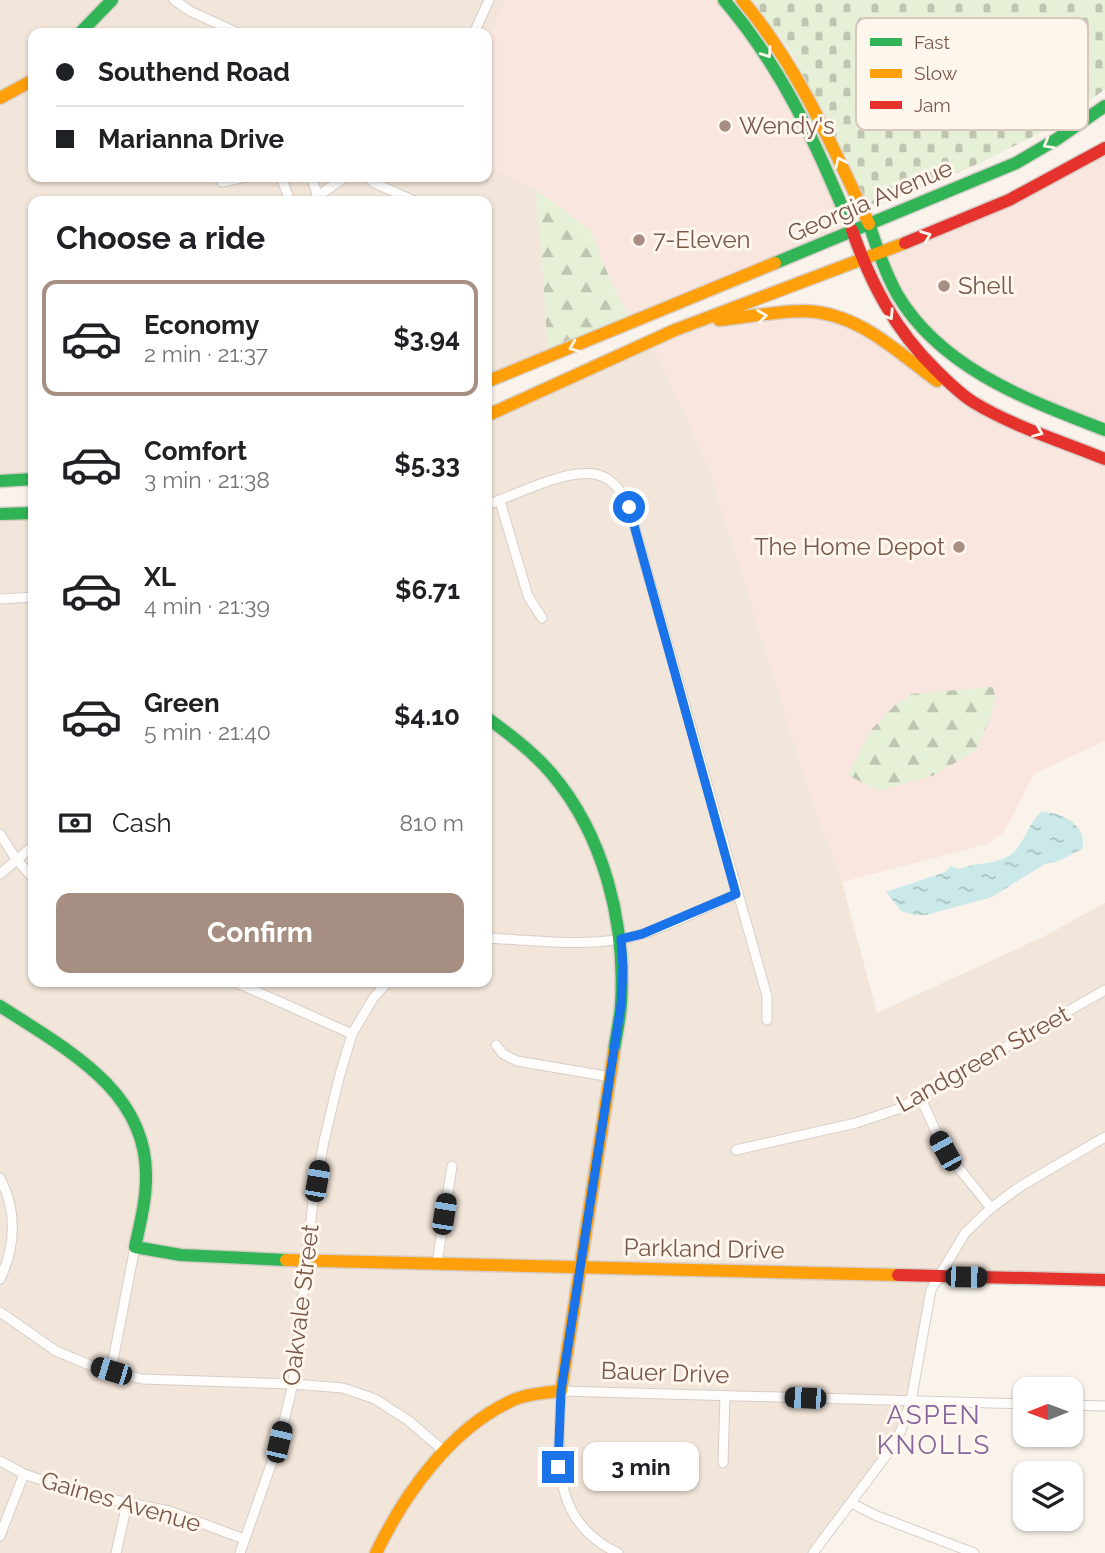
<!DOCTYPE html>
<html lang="en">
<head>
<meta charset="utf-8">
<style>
  body { margin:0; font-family:Raleway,sans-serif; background:#f2f2f2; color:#202124; height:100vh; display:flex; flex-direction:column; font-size:26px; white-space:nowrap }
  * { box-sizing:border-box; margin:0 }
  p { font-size:23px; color:#757577 }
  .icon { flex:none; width:38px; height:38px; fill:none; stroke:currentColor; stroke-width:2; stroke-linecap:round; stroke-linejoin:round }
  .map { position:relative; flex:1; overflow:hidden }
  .sheet { position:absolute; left:28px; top:196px; width:464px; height:791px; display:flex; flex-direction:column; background:#fff; border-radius:14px; box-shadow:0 2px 5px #0004 }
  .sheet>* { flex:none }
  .hud { position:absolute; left:28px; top:28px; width:464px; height:154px; border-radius:14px; box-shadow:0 2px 5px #0004; display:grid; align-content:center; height:154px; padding:0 28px; background:#fff }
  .needle { width:46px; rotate:269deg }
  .controls { position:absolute; left:1013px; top:1377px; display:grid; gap:14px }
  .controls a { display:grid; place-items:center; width:70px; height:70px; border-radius:14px; background:#fff; box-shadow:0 2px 5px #0004; font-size:35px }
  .end { position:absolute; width:32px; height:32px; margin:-16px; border:9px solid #1a73e8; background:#fff; box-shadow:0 0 0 4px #fff }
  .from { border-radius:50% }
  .bubble { position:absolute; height:49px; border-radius:14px; background:#fff; box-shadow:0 2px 5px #0004; font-size:23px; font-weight:700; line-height:49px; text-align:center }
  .car { position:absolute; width:21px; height:42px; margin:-21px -10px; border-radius:9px; box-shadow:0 0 5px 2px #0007; background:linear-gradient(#222 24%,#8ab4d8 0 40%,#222 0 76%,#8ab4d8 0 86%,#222 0) }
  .hud b { display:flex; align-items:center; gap:24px; height:66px; font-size:26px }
  .hud b+b { border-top:2px solid #e0e0e0 }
  .hud i { width:18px; height:18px; background:#202124 }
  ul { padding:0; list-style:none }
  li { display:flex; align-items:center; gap:21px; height:116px; margin:0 14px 10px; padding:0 14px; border:4px solid transparent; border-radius:14px }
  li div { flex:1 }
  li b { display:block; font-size:26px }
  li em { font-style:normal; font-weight:700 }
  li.selected { border-color:#a68e82 }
  li>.icon { width:63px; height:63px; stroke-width:1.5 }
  h2 { padding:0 28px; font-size:32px; line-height:84px }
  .pay { display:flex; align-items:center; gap:18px; height:77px; padding:0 28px; font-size:26px }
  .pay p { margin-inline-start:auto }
  .action { display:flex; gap:14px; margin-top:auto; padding:14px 28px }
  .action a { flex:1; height:80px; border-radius:14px; background:#a68e82; color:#fff; font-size:28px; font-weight:700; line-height:80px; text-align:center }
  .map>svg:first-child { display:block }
  .residential { fill:#f2e5d9 }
  .commercial { fill:#f9e7df }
  .forest { fill:url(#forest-firs) }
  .cemetery { fill:url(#cemetery-stones) }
  .water { fill:url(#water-ripples) }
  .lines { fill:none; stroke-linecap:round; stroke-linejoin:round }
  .street-casing { stroke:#d8cec8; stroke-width:11 }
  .fast-casing { stroke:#d8cec8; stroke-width:15 }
  .slow-casing { stroke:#d8cec8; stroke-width:15 }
  .jam-casing { stroke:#d8cec8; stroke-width:15 }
  .street { stroke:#fefdfc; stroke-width:9 }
  .fast { stroke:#30b455; stroke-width:12 }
  .slow { stroke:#ff9f0a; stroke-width:12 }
  .jam { stroke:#e5322d; stroke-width:12 }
  .oneway { stroke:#fff7ee }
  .route { stroke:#1a73e8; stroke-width:9 }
  .poi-dot { fill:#a68e82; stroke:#fff7ee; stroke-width:2.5 }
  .labels { text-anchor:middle; stroke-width:6; stroke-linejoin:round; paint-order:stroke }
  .poi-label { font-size:24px; fill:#795849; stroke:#fff7ee; text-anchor:start }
  .street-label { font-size:24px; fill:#795849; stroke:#fff7ee }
  .neighbourhood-label { font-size:26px; letter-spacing:2px; fill:#87659d; stroke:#fff7ee }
  .key { fill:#fff7ee; stroke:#d7c7bc; stroke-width:2 }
  .key-label { font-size:19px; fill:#795849 }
</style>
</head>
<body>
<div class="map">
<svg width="1105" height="1553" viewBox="0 0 1105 1553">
  <defs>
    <pattern id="forest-firs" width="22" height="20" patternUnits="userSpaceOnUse" patternTransform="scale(1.75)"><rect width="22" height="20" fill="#e6f0d6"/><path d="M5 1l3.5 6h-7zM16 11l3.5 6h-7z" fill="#bfc5b0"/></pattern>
    <pattern id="cemetery-stones" width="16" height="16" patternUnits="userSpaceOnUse" patternTransform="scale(1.75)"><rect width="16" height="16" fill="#e6f0d6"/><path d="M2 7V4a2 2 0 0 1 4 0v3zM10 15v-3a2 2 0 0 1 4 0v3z" fill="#bfc5b0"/></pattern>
    <pattern id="water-ripples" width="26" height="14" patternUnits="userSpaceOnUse" patternTransform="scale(1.75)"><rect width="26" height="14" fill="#cce9ea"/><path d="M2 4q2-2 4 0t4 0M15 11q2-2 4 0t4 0" fill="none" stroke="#aac0c0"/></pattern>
  </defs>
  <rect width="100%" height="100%" fill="#f9f3ec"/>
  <g class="residential">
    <path d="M0,0H505L487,42L486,33H33V177H486L487,166L535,189L542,257L548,358L487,382L486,201H33V479L0,481Z"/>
    <path d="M651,342L708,465L810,794L842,882L877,1013L1043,937L1105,903V1280L938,1276L901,1430L813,1553H0V514L33,513V982H486L487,416Z"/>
  </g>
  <g class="commercial">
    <path d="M505,0H724L771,58L852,230L632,323L609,277L590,230L535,189L487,166V42Z"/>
    <path d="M1105,148V430L1016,393L928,334L880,254Z"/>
    <path d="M831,314L948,388L1105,459V741L1034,774L1004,832L988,844L842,882L810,794L708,465L651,342L694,323Z"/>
  </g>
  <g class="forest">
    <path d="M535,189L590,230L609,277L632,323L548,358L542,257Z"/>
    <path d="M993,687L995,697L990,719L976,750L935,775L878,791L848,775L870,731L894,706L911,694Z"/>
  </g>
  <path class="cemetery" d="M752,0H1105V89L1060,123L980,163L877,206L865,200L823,112L789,49Z"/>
  <path class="water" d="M1041,812C1061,811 1089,826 1082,849L1059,861L1045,864L992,897L926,915H914L901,911L886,892L945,872L951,866L960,869C976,862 999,865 1013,853C1025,842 1028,824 1041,812Z"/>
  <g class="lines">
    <g class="street-casing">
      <g id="street">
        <path d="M174,0L190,11L238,33"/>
        <path d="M474,33L489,0"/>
        <path d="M220,177L222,182L246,177"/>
        <path d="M281,177L290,201"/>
        <path d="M311,177L318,196L323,201"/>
        <path d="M369,177L374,183L415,201"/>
        <path d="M311,201L345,177"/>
        <path d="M500,501L528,596L542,618"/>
        <path d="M486,505C516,496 577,461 606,478C617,484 623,496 629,507L767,996V1020"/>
        <path d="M0,599L33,597"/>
        <path d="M0,834L16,859L33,878"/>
        <path d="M0,874L33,846"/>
        <path d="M486,938C535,940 595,949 642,934C674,924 706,907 736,894"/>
        <path d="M235,982L352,1034"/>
        <path d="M496,1045L503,1054L517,1061L611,1077"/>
        <path d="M920,1097L945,1151L991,1208"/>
        <path d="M736,1150L856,1123L898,1109L1105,990"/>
        <path d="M0,1178C17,1210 16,1246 0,1279"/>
        <path d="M437,1263L452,1166"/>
        <path d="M0,1312L56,1351L92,1366L142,1379L293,1384L343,1388L375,1399L409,1421L445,1452"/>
        <path d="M111,1371L135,1247"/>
        <path d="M1071,1405L1105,1406"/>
        <path d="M0,1461L24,1474L80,1493L169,1511L244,1539"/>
        <path d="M723,1463L725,1396"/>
        <path d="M851,1503L877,1516L974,1553"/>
        <path d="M0,1536L24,1474"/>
        <path d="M116,1553L127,1504"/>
        <path d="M240,1553L279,1442L293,1384L313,1201L324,1141L339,1078L352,1034L374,997L388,982"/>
        <path d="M618,1553C548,1520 559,1456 561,1391L1026,1404"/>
        <path d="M813,1553L891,1449L901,1430L911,1401L931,1290L965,1233L991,1208L1021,1186L1105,1137"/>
      </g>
    </g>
    <g class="fast-casing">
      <g id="fast">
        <path d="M724,0C784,70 817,146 852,230"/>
        <path d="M80,33L112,0"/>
        <path d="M869,224C877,248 885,272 897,294C941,369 1028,400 1105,430"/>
        <path d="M775,263L1016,163L1057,139L1105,106"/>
        <path d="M0,481L33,479"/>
        <path d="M0,514L33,513"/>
        <path d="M486,717C509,734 532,751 551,773C604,835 626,923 621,1004C620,1020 616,1036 614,1051"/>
        <path d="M0,1006C64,1048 148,1090 146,1178C146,1201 140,1224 135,1247L181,1255L286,1260"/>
      </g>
    </g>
    <g class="slow-casing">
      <g id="slow">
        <path d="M742,0C798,67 832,145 869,224"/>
        <path d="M0,98L33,80"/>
        <path d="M719,320C748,317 776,311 805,311C859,313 896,351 937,381"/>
        <path d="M486,382L775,263"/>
        <path d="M486,416L675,330L905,243"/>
        <path d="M286,1260L898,1275"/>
        <path d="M376,1553C404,1495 449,1431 509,1402C525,1394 544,1393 561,1391L614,1051"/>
      </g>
    </g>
    <g class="jam-casing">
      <g id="jam">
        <path d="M852,230C871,284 895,330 936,370C948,382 959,393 973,402C1014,427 1061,441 1105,459"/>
        <path d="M905,243L1009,200L1105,148"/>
        <path d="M898,1275L1105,1280"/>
      </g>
    </g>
    <use href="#street" class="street"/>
    <use href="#fast" class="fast"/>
    <use href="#slow" class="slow"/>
    <use href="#jam" class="jam"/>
  </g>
  <defs><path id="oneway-chevron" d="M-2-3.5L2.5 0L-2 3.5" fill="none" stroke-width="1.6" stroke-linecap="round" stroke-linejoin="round" transform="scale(1.75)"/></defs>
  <g class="oneway">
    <use href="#oneway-chevron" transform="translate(767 53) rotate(55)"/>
    <use href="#oneway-chevron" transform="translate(1048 144) rotate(150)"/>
    <use href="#oneway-chevron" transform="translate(840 162) rotate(-115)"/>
    <use href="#oneway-chevron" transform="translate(926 236) rotate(-21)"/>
    <use href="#oneway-chevron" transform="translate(889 315) rotate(57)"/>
    <use href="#oneway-chevron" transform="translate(762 316) rotate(-8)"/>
    <use href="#oneway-chevron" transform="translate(574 347) rotate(158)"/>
    <use href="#oneway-chevron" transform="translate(1038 432) rotate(23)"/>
  </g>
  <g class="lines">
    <path class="route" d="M558,1467L561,1391L621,1005L623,967L621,939L642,934L736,894L629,507"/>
  </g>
  <g class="poi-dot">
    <circle cx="725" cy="126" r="7"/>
    <circle cx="639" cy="240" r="7"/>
    <circle cx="944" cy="286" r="7"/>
    <circle cx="959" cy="547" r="7"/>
  </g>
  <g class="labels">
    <g class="poi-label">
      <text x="739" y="134">Wendy's</text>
      <text x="653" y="248">7-Eleven</text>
      <text x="958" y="294">Shell</text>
      <text x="945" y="555" text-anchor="end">The Home Depot</text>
    </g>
    <g class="street-label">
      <text transform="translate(870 201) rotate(-23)" y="8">Georgia Avenue</text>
      <text transform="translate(983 1059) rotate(-29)" y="8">Landgreen Street</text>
      <text transform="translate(704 1249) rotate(1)" y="8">Parkland Drive</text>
      <text transform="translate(301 1305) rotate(-83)" y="8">Oakvale Street</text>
      <text transform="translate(665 1373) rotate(2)" y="8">Bauer Drive</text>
      <text transform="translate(121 1502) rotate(16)" y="8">Gaines Avenue</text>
    </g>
    <g class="neighbourhood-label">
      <text x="934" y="1424">ASPEN<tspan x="934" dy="30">KNOLLS</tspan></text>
    </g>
  </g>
  <rect x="856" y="18" width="232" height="112" rx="10" class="key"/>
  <rect x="870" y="38" width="32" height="8" fill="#30b455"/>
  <rect x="870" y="69" width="32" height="9" fill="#ff9f0a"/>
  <rect x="870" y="101" width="32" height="8" fill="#e5322d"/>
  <g class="key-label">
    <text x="914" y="49">Fast</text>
    <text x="914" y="80">Slow</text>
    <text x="914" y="112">Jam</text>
  </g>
</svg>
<div class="controls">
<a><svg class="needle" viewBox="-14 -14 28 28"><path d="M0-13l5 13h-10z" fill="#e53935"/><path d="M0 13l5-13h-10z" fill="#757577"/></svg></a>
<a><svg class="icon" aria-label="layers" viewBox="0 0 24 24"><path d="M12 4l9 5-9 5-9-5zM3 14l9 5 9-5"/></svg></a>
</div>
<i class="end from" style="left:629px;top:507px"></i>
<i class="end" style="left:558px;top:1467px"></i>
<div class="bubble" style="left:583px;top:1442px;width:116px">3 min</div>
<i class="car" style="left:945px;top:1151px;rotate:331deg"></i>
<i class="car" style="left:317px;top:1181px;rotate:10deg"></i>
<i class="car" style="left:444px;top:1214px;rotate:9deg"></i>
<i class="car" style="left:966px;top:1277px;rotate:91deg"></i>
<i class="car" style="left:111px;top:1371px;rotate:287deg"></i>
<i class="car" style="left:805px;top:1398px;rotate:272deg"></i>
<i class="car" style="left:279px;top:1442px;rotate:13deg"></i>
<div class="hud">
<b><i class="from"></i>Southend Road</b>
<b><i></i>Marianna Drive</b>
</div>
<section class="sheet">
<h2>Choose a ride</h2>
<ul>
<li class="selected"><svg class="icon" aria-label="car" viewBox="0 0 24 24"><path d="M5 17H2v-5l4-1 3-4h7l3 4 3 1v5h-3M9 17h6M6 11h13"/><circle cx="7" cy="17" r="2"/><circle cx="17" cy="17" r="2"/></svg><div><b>Economy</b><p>2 min · 21:37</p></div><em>$3.94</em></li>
<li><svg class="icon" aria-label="car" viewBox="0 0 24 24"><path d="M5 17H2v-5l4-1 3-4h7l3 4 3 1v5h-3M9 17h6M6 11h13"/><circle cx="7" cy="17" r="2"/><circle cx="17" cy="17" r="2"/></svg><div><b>Comfort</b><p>3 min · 21:38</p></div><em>$5.33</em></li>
<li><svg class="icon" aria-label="car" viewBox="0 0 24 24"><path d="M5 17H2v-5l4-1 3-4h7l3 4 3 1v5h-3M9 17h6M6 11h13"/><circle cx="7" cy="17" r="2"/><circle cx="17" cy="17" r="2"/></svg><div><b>XL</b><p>4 min · 21:39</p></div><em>$6.71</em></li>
<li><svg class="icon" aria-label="car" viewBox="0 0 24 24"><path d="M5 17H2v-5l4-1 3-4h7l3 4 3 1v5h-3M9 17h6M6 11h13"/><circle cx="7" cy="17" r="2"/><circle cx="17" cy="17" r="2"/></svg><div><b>Green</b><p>5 min · 21:40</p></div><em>$4.10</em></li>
</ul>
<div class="pay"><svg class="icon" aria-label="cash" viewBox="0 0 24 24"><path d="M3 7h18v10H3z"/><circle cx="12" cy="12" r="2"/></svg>Cash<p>810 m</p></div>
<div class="action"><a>Confirm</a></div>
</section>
</div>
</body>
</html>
